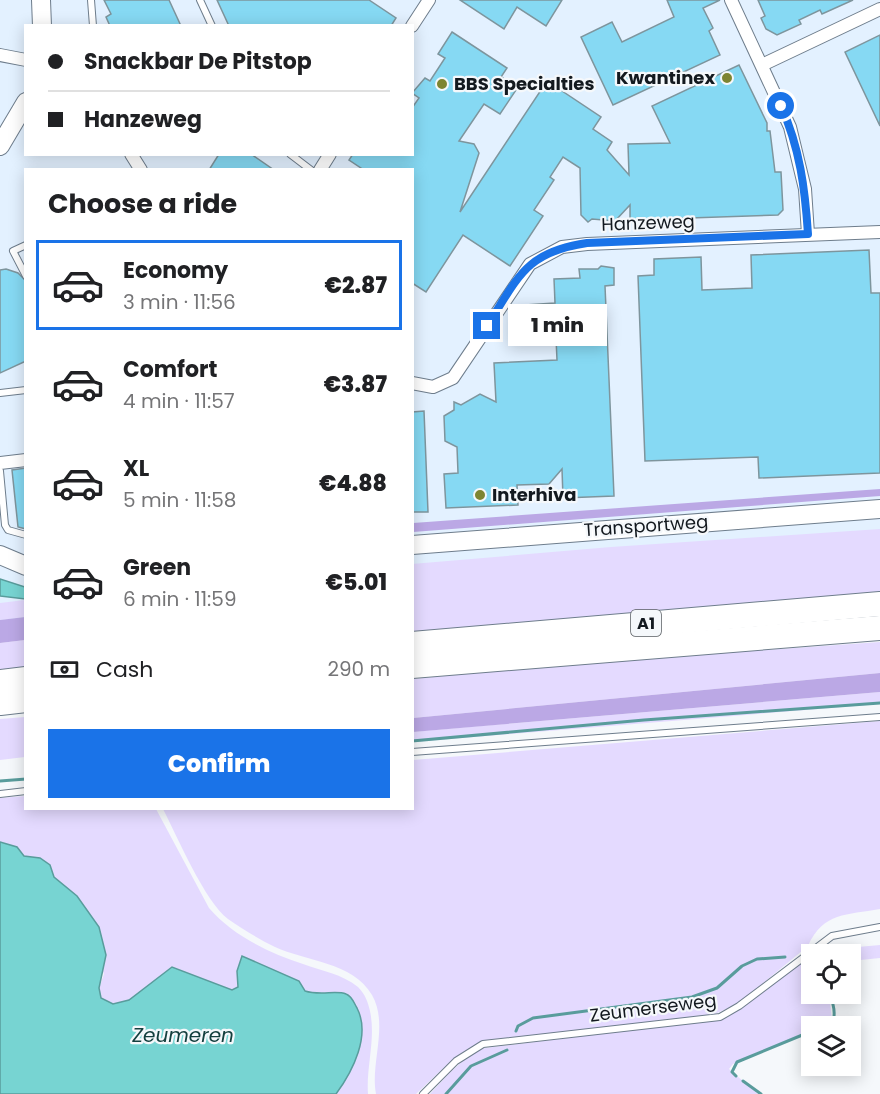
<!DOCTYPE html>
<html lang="en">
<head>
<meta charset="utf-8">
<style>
  body { margin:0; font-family:Poppins,sans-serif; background:#f2f2f2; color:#202124; height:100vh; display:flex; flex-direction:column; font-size:22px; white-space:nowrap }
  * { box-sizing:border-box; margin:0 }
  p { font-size:20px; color:#757577 }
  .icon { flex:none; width:33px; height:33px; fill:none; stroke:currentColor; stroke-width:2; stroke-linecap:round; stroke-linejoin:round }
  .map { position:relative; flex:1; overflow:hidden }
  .sheet { position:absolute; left:24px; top:168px; width:390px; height:642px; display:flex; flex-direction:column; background:#fff; border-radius:0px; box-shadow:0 3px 15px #0003 }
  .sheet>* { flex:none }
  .banner { position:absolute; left:24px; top:24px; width:390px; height:132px; border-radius:0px; box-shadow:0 3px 15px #0003; display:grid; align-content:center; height:132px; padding:0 24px; background:#fff }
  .fabs { position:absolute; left:801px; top:944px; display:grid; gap:12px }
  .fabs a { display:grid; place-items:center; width:60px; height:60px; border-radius:0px; background:#fff; box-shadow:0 3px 15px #0003; font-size:30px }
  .end { position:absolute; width:27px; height:27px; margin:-14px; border:8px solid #1a73e8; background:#fff; box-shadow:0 0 0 3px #fff }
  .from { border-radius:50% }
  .bubble { position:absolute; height:42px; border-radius:0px; background:#fff; box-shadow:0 3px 15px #0003; font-size:20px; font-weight:800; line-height:42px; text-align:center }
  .banner b { display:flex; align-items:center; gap:21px; height:57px; font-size:22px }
  .banner b+b { border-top:2px solid #e0e0e0 }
  .banner i { width:15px; height:15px; background:#202124 }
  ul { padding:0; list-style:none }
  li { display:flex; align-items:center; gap:18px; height:90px; margin:0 12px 9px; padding:0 12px; border:3px solid transparent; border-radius:0px }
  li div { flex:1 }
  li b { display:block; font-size:22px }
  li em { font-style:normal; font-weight:800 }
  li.active { border-color:#1a73e8 }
  li>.icon { width:54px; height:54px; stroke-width:1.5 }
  h2 { padding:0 24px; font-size:27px; line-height:72px }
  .pay { display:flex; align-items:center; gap:15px; height:66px; padding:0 24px; font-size:22px }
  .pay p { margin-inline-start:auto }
  .action { display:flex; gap:12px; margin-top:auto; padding:12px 24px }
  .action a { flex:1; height:69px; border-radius:0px; background:#1a73e8; color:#fff; font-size:24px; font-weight:800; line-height:69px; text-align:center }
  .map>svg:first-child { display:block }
  .built { fill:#e3f1ff; fill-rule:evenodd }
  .green { fill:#e4daff }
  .forest { fill:#bba8e5 }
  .water { fill:#77d4d2; stroke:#599c9c; stroke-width:1.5 }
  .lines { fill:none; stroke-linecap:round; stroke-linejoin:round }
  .stream { stroke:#599c9c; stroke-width:3 }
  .building { fill:#86d9f3; stroke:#7e959d; stroke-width:1.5 }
  .lane-casing { stroke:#6e7d8c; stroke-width:8 }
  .street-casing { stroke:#6e7d8c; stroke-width:14 }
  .secondary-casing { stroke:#6e7d8c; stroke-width:20 }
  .highway-casing { stroke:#6e7d8c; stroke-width:26 }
  .lane { stroke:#fff; stroke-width:6 }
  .street { stroke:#fff; stroke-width:12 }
  .secondary { stroke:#fff; stroke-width:18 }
  .highway { stroke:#fff; stroke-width:24 }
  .route { stroke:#1a73e8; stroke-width:8 }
  .poi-dot { fill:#7d8532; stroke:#f5f8fb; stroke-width:2 }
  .labels { text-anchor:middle; stroke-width:4.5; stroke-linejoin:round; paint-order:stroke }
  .shield { fill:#f5f8fb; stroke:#575c61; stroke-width:1.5 }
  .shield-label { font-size:16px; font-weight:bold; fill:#13191f }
  .poi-label { font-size:18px; font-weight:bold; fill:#13191f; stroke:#f5f8fb; text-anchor:start }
  .street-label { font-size:18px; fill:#13191f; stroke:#f5f8fb }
  .water-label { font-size:20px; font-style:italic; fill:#14403f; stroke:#f5f8fb }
</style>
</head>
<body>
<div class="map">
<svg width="880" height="1094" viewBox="0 0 880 1094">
  <rect width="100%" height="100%" fill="#f5f8fb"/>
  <path class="built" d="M0,0H880V550L413,589L412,170H26L25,622L0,624ZM26,26H412V154H26Z"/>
  <g class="green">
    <path d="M880,529V593L413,632L412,564L611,547Z"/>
    <path d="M25,600V617L0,620V603Z"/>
    <path d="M25,640V670L0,672V643Z"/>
    <path d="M880,642V673L413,718V679L576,663Z"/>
    <path d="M880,692V704L413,742L412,732Z"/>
    <path d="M25,717V757L0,760V719Z"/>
    <path d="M880,721V909C847,915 823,912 808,946L738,1004L710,1016L483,1041L454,1058L416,1094H376C370,1063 389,1025 372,995C353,962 305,961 275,947C259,939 242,929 228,919C205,902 177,836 163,809L412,808L413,760Z"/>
    <path d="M25,796L26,808L156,809L209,908C232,935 269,953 303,964C322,971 342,974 358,987C365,994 368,1002 370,1011C376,1039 366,1067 368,1094H336L339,1090L345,993L319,995L305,991L242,956L237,971L238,988L232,991L172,967L129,1000L113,1004L101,998L99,988L104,974L64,885L54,877L40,858L24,856L17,847L0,842V798Z"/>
    <path d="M880,945V958L851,961L850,954H820L836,949Z"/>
    <path d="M811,957V964L808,965L811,967L812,993H829L832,1020L820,1026H812L811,1030L733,1064L729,1069L758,1094H430C447,1076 462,1057 485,1048L721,1019L741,1009L801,961Z"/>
  </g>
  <g class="forest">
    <path d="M880,489V496L413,532V523Z"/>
    <path d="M25,617V640L0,643V620Z"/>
    <path d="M880,673V692L413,732V718Z"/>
  </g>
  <g class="water">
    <path d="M0,579L25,587V599L0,596Z"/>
    <path d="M0,842L17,847L24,856L40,858L50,865L54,877L77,896L99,927L106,955L99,988L101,998L113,1004L129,1000L172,967L232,990L238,987L237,971L242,956L299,981L305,991C320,996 336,990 346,994C352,996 354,1003 357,1008C371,1035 353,1071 336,1094H0Z"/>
  </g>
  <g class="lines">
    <g class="stream">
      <path d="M412,741L644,720L880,703"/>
      <path d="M0,781L26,779"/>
      <path d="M804,963L812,969"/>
      <path d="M824,1026L833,1021C836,1012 833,1002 829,993"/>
      <path d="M516,1031L518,1026L533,1018L692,997L717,988L742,966L757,959L785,957"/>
      <path d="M736,1076L732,1072L737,1062L812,1031"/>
      <path d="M743,1081L761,1094"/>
      <path d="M446,1094L471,1066L507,1050"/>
    </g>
  </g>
  <g class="building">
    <path d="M104,0H169L181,26H110L106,17L111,14Z"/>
    <path d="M217,0H369L396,18L391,26H229Z"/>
    <path d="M460,0H562L546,26L517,7L504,29Z"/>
    <path d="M667,0H720L703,8L713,28L709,31L720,55L613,105L581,37L612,22L622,42L674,17Z"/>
    <path d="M758,0H853L822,14L820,10L799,20L801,24L777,35L766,29L761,18L765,16Z"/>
    <path d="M452,32L507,68L501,77L518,87L500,114L484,104L459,141L474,144L479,153L460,212L547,81L601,117L593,129L612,142L607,150L629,175L628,144L670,143L652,106L739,65L767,123V131H770L775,172H781L783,210L778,215L630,220V205L615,221L592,219L588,222L581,215L580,168L563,157L550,177L554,180L534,210L543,216L510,266L463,235L426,292L412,283V170H364L349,160L353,154H412V108L419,98L412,93L425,78L430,81L445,58L438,54Z"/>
    <path d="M880,35V126L845,52Z"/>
    <path d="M219,154H251L274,170H209Z"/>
    <path d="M869,250L871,293H880V473L759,478L758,457L645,461L638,276L654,275V259L701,257L702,290L752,288L751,255Z"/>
    <path d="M601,266L614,268V285L605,286L614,496L563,498L562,469L549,484L517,485L518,505L446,508L444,474L458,473L457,447L445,441L444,416L454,410V402L461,405L480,394L496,402L494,363L557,360L556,338L525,339L524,333H520L519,311L525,305L555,303L554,279L580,278L579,269H598Z"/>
    <path d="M6,269L18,273L26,281V361L0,373V270Z"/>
    <path d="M424,411L428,512H412V412Z"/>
    <path d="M26,468V529L18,527L12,470Z"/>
  </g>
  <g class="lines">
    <g class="lane-casing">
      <g id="lane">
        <path d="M91,0L93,26"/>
        <path d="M200,0L212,26"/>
        <path d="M290,154L311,170"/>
        <path d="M26,245L13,251L26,276"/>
        <path d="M0,393L26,390"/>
        <path d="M0,471L5,525L8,530L26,535"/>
        <path d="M412,752L880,717"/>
        <path d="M0,794L26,791"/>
        <path d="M423,1094L456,1061L483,1044L720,1017L739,1006L832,936L880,927"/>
      </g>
    </g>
    <g class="street-casing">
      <g id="street">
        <path d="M731,0L790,127L805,189L808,234"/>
        <path d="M412,26L429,0"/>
        <path d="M0,55L26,60"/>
        <path d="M762,65L880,9"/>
        <path d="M131,154L141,170"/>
        <path d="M320,170L330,154"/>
        <path d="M412,383L433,387L453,378L530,264L562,247L587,244L880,232"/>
        <path d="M0,463L26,460"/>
      </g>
    </g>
    <g class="secondary-casing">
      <g id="secondary">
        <path d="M41,0L42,26"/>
        <path d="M0,146L26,102"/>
        <path d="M412,545L880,509"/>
        <path d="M0,555L26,566"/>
      </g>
    </g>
    <g class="highway-casing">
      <g id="highway">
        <path d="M412,644L880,604"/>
        <path d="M412,666L880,628"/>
        <path d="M0,682L26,679"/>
        <path d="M0,703L26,700"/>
      </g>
    </g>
    <use href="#lane" class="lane"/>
    <use href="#street" class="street"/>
    <use href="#secondary" class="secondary"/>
    <use href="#highway" class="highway"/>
  </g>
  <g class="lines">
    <path class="route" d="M487,326C518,278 525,252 587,243L808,234C805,189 800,148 781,106"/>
  </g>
  <g class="poi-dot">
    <circle cx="727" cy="78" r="6"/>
    <circle cx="442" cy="84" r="6"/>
    <circle cx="480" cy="495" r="6"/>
  </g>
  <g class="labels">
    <rect class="shield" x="631" y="610" width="30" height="26" rx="4.5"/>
    <g class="shield-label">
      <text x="646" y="629">A1</text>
    </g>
    <g class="poi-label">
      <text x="715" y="84" text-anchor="end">Kwantinex</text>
      <text x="454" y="90">BBS Specialties</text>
      <text x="492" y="501">Interhiva</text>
    </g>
    <g class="street-label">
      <text transform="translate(648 223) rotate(-2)" y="6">Hanzeweg</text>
      <text transform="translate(646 526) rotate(-4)" y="6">Transportweg</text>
      <text transform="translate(653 1008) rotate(-7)" y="6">Zeumerseweg</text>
    </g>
    <g class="water-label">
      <text x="183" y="1042">Zeumeren</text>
    </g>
  </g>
</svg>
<div class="fabs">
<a><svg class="icon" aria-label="locate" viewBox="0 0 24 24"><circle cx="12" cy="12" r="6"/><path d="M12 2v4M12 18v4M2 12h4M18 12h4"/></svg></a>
<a><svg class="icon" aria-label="layers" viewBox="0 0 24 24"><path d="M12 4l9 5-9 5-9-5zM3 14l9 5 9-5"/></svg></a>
</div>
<i class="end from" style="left:781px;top:106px"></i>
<i class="end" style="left:487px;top:326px"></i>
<div class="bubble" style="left:508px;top:304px;width:99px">1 min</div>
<div class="banner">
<b><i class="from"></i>Snackbar De Pitstop</b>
<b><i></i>Hanzeweg</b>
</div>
<section class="sheet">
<h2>Choose a ride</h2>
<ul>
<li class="active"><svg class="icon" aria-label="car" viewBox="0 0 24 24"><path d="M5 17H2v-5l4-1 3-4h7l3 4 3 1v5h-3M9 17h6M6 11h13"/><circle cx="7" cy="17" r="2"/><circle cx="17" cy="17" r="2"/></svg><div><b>Economy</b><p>3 min · 11:56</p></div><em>€2.87</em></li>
<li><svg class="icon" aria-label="car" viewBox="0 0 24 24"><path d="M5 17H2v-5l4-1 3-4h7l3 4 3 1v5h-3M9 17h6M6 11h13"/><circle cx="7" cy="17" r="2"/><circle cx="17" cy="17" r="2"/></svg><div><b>Comfort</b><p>4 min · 11:57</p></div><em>€3.87</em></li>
<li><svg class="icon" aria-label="car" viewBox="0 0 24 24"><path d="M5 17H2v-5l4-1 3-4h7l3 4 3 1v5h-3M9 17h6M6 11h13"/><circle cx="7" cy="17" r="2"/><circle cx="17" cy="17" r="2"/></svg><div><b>XL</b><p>5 min · 11:58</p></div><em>€4.88</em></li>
<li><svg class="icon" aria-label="car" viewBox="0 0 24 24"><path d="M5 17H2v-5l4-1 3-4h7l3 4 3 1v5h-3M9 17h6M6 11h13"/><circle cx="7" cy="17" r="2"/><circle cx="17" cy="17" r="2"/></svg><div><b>Green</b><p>6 min · 11:59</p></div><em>€5.01</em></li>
</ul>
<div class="pay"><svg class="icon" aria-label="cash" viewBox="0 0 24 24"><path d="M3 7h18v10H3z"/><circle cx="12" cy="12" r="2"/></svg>Cash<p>290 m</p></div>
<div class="action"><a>Confirm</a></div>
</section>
</div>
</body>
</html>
